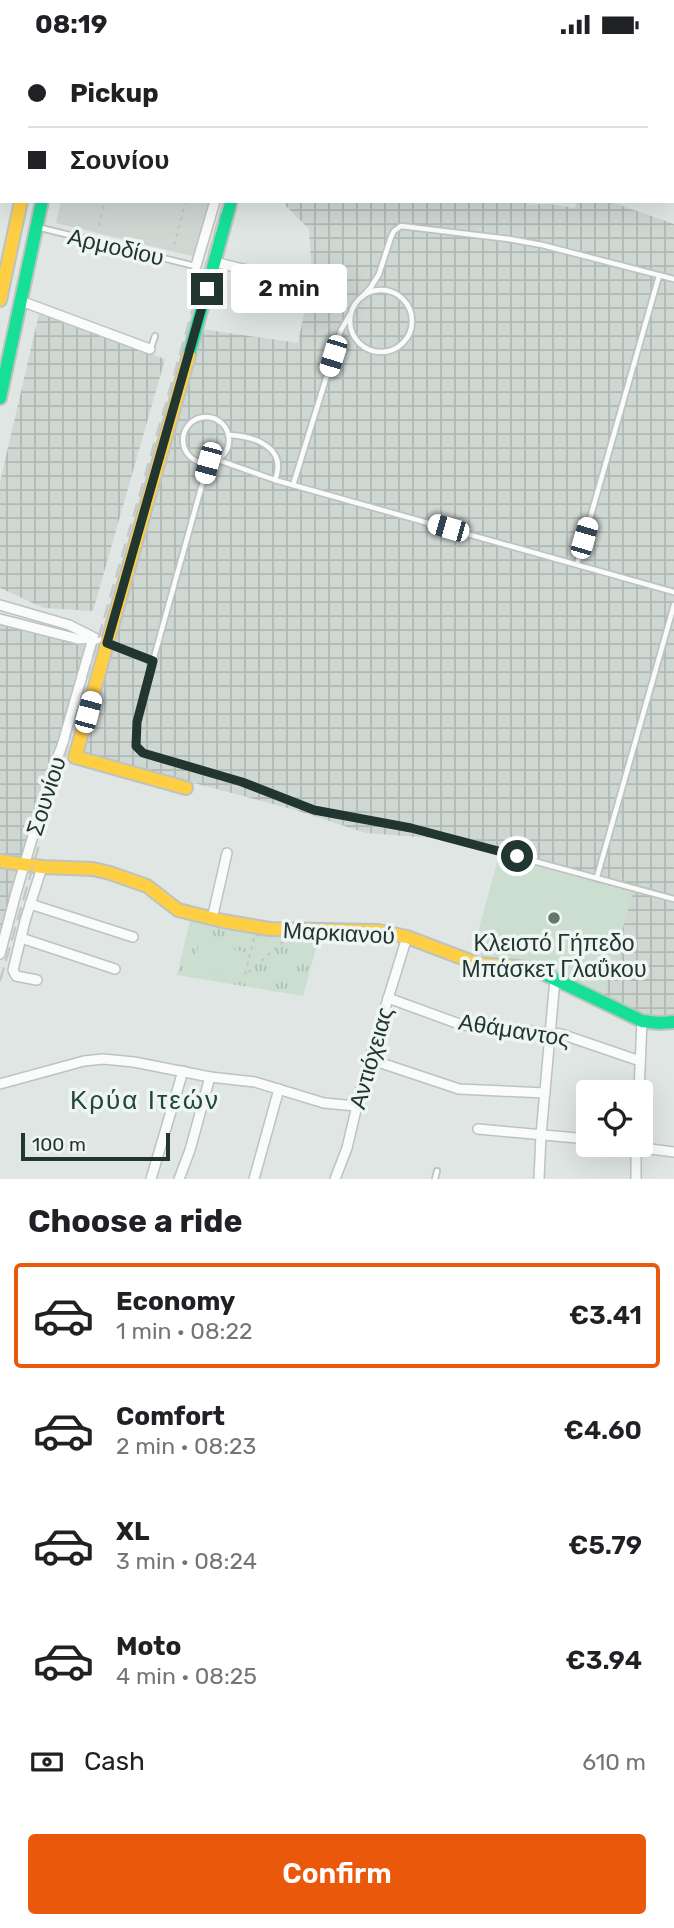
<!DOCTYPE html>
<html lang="en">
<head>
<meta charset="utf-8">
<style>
  body { margin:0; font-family:Rubik,sans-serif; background:#f2f2f2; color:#202124; height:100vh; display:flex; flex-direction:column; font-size:26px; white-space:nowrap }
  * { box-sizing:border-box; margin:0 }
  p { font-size:23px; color:#757577 }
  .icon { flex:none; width:38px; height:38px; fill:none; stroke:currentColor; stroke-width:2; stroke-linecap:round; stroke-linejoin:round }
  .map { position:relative; height:1130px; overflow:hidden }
  .drawer { display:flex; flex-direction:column; background:#fff; flex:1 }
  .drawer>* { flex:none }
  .banner { position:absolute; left:0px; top:0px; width:676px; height:154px; box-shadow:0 7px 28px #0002; display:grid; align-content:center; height:154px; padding:0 28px; background:#fff }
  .tools { position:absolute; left:576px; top:1031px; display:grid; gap:14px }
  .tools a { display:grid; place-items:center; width:77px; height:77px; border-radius:7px; background:#fff; box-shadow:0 7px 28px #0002; font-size:35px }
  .scale { position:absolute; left:21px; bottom:18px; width:149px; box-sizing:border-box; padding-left:7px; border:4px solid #213630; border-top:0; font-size:19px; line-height:24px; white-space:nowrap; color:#213630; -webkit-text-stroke:5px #eef5f2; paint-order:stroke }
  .end { position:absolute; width:32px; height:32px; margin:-16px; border:9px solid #213630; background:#fff; box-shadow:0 0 0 4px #fff }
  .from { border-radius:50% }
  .bubble { position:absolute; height:49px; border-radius:7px; background:#fff; box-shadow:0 7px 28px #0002; font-size:23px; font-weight:600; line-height:49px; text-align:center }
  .car { position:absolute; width:21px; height:42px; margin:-21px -10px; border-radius:9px; box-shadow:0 0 5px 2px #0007; background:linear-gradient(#fff 24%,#345 0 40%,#fff 0 76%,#345 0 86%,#fff 0) }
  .banner b { display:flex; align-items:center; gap:24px; height:66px; font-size:26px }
  .banner b+b { border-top:2px solid #e0e0e0 }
  .banner i { width:18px; height:18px; background:#202124 }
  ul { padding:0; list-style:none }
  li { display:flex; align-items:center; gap:21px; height:105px; margin:0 14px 10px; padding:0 14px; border:4px solid transparent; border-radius:7px }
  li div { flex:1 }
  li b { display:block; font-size:26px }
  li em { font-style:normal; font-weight:600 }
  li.on { border-color:#ea580c }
  li>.icon { width:63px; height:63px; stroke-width:1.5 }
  h2 { padding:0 28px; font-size:32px; line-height:84px }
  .pay { display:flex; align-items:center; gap:18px; height:77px; padding:0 28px; font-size:26px }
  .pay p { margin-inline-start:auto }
  .button { display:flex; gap:14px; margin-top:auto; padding:14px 28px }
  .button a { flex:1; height:80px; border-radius:7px; background:#ea580c; color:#fff; font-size:28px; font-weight:600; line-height:80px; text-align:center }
  .status { display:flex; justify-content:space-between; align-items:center; height:49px; padding:0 35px; background:#fff; direction:ltr }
  .status svg { height:19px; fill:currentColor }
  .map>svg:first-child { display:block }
  .built { fill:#cfd7d3 }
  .industrial { fill:url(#industrial-grid) }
  .park { fill:url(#park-tufts) }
  .pitch { fill:#cbded0 }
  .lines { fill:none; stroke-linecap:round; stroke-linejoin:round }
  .lane-casing { stroke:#bdc3c0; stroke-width:8 }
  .street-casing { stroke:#bdc3c0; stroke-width:12 }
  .fast-casing { stroke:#bdc3c1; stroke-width:16 }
  .slow-casing { stroke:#bdc3c1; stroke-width:16 }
  .jam-casing { stroke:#bdc3c1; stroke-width:16 }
  .path { stroke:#bfc7c5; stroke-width:2; stroke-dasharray:3.5 5; stroke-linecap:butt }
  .lane { stroke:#fafbfb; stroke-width:4.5 }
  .street { stroke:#fafbfb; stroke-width:9 }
  .fast { stroke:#16e098; stroke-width:12 }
  .slow { stroke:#ffcf43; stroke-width:12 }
  .jam { stroke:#f24e42; stroke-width:12 }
  .rail { stroke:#c6c9c8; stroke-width:2.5; stroke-dasharray:14 7; stroke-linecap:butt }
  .route { stroke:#213630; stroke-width:9 }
  .poi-dot { fill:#64746f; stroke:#eef5f2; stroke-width:2.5 }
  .labels { text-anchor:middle; stroke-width:7; stroke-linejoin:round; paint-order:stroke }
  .street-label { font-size:23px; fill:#213630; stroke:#eef5f2 }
  .poi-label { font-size:23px; fill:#213630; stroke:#eef5f2 }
  .quarter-label { font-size:26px; letter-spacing:2px; fill:#20463c; stroke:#eef5f2 }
</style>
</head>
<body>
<div class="status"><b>08:19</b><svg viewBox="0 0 49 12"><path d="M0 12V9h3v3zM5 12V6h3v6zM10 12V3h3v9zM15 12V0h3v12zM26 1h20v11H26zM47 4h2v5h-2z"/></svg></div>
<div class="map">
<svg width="674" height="1130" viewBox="0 0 674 1130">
  <defs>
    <pattern id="industrial-grid" width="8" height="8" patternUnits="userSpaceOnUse" patternTransform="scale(1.75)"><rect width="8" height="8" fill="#cfd7d3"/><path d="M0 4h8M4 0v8" fill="none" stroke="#b1b9b5"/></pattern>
    <pattern id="park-tufts" width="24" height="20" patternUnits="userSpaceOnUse" patternTransform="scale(1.75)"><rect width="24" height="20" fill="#cbded0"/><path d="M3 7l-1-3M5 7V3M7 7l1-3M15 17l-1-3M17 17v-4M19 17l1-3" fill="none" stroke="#aebfb3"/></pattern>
  </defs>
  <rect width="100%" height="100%" fill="#e0e6e3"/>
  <path class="built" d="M61,152H212L196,208L56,174Z"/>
  <g class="industrial">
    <path d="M285,152H527V156L548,155L575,159L576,154H614L674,175V970L644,968L603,949L632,844L452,792L432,789L366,784L295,761L194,734L193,737L81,705L202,280L298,294L312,226L309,180L286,157Z"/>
    <path d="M39,265L165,310L93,562L44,559L0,539V433Z"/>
    <path d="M0,574L87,597L24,810L0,806Z"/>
    <path d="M0,816L19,818L0,890Z"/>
  </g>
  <path class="park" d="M190,871L223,879L268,885H320L303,947L177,926Z"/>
  <g class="pitch">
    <path d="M499,806L633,844L603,949L596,941L529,916L472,905Z"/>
    <path d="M199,893L245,903L239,930L193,921Z"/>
  </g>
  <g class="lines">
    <g class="lane-casing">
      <g id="lane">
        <path d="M379,0V2"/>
        <path d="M23,2L24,0"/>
        <path d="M342,2L343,0"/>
        <path d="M0,12L2,2"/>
        <path d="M0,120L2,110"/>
        <path d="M41,179L195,217"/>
        <circle cx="381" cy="272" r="31"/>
        <path d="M362,248L371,238L379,225L391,188L394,182L401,177L509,190L542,196L674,230"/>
        <path d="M151,299L155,287"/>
        <circle cx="206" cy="391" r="23"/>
        <path d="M228,386C254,387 288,398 275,431"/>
        <path d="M218,411L275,431L674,543"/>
        <path d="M293,436L341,281L351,264"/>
        <path d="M577,515L659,227"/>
        <path d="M108,595L153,612L137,673L136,697L143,704L242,733L314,761L411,779L674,850"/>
        <path d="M153,612L208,414"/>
        <path d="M597,828L674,556"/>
        <path d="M435,1130L437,1122"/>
      </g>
    </g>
    <g class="street-casing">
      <g id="street">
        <path d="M100,0L111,2"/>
        <path d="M672,0L674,1"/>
        <path d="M258,2L259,0"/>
        <path d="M273,2L274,0"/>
        <path d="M611,2V0"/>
        <path d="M214,213L285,230"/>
        <path d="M196,217L215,152"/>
        <path d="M21,252L150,300"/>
        <path d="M0,556L69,576L97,590"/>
        <path d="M0,570L78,590L93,589"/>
        <path d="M30,855L133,888"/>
        <path d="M212,870L227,804"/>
        <path d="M21,889L115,920"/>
        <path d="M0,905L16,844L53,719L62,697L93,589"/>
        <path d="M37,931L16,927L13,921L25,872L42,818"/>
        <path d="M388,949L462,976L561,985L640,1012"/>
        <path d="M369,1010L459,1040L545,1044"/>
        <path d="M0,1035L84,1012L103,1010L134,1013L210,1028L255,1033L324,1054L356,1057"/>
        <path d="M639,1043L642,972"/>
        <path d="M478,1080L588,1090"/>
        <path d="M620,1096L674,1103"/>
        <path d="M636,1096V1130"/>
        <path d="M151,1130L183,1022"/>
        <path d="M179,1130L190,1101L210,1028"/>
        <path d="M254,1130L279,1040"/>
        <path d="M335,1130L347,1099L363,1031L407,888"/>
        <path d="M539,1130L541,1086L555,930"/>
      </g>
    </g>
    <g class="fast-casing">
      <g id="fast">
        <path d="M189,306L231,152"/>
        <path d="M0,349L42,152"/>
        <path d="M517,918L536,921L642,972L659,974L674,973"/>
      </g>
    </g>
    <g class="slow-casing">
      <g id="slow">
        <path d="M51,0V2"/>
        <path d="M0,251L21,152"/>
        <path d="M186,739L75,708L189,306"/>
        <path d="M0,812L42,818L93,820L110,824L147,837L178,861L223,872L270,880L378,882L407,888L478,915L517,918"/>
      </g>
    </g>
    <g class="jam-casing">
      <path id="jam" d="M71,2L72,0"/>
    </g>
    <g class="path">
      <path d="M99,177L105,152"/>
      <path d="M174,196L186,152"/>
      <path d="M254,889L245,926L284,892"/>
    </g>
    <use href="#lane" class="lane"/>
    <use href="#street" class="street"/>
    <use href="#fast" class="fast"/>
    <use href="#slow" class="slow"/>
    <use href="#jam" class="jam"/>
    <g class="rail">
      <path d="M266,2V0"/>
      <path d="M0,932L224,152"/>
    </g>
  </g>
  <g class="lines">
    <path class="route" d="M207,240L107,594L153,612L137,673L136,697L143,704L242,733L314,761L411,779L517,807"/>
  </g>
  <circle class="poi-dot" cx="554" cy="869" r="7"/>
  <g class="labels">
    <g class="street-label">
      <text transform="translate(116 198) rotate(13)" y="8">Αρμοδίου</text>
      <text transform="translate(46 747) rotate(-72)" y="8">Σουνίου</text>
      <text transform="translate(339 884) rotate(3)" y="8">Μαρκιανού</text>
      <text transform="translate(514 981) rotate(9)" y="8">Αθάμαντος</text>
      <text transform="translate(371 1009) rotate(-74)" y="8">Αντιόχειας</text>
    </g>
    <g class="poi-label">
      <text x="554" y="902">Κλειστό Γήπεδο<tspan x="554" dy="26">Μπάσκετ Γλαΰκου</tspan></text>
    </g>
    <g class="quarter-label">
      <text x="145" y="1060">Κρύα Ιτεών</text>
    </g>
  </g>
</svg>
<div class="tools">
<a><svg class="icon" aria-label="locate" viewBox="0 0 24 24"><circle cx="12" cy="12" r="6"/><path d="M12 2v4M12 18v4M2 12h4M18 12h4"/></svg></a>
</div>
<div class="scale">100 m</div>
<i class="end from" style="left:517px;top:807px"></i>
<i class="end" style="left:207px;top:240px"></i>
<div class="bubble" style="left:231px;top:215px;width:116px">2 min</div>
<i class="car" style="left:333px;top:307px;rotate:197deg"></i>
<i class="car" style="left:208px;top:414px;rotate:195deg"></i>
<i class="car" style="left:448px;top:479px;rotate:286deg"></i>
<i class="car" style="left:584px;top:489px;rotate:16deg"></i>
<i class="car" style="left:88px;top:663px;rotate:15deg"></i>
<div class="banner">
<b><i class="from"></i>Pickup</b>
<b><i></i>Σουνίου</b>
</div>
</div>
<section class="drawer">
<h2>Choose a ride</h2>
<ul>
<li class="on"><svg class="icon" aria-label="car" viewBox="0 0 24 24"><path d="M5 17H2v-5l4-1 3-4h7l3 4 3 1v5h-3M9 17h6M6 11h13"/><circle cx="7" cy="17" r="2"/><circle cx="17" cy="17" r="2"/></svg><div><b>Economy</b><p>1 min · 08:22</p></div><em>€3.41</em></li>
<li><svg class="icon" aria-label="car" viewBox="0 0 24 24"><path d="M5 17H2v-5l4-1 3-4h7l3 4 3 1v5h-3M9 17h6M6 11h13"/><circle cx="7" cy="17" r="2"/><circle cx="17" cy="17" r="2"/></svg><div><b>Comfort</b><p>2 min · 08:23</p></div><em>€4.60</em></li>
<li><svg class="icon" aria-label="car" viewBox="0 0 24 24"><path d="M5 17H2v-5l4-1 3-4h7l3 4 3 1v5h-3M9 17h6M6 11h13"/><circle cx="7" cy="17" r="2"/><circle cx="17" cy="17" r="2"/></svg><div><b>XL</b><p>3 min · 08:24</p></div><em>€5.79</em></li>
<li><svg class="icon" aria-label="car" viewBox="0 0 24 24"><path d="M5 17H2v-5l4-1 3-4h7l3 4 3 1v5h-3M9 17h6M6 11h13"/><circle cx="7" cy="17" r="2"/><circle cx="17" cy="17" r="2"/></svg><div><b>Moto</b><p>4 min · 08:25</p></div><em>€3.94</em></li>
</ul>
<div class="pay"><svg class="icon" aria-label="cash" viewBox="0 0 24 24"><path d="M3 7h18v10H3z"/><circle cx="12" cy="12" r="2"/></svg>Cash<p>610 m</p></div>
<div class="button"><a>Confirm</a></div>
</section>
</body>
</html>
